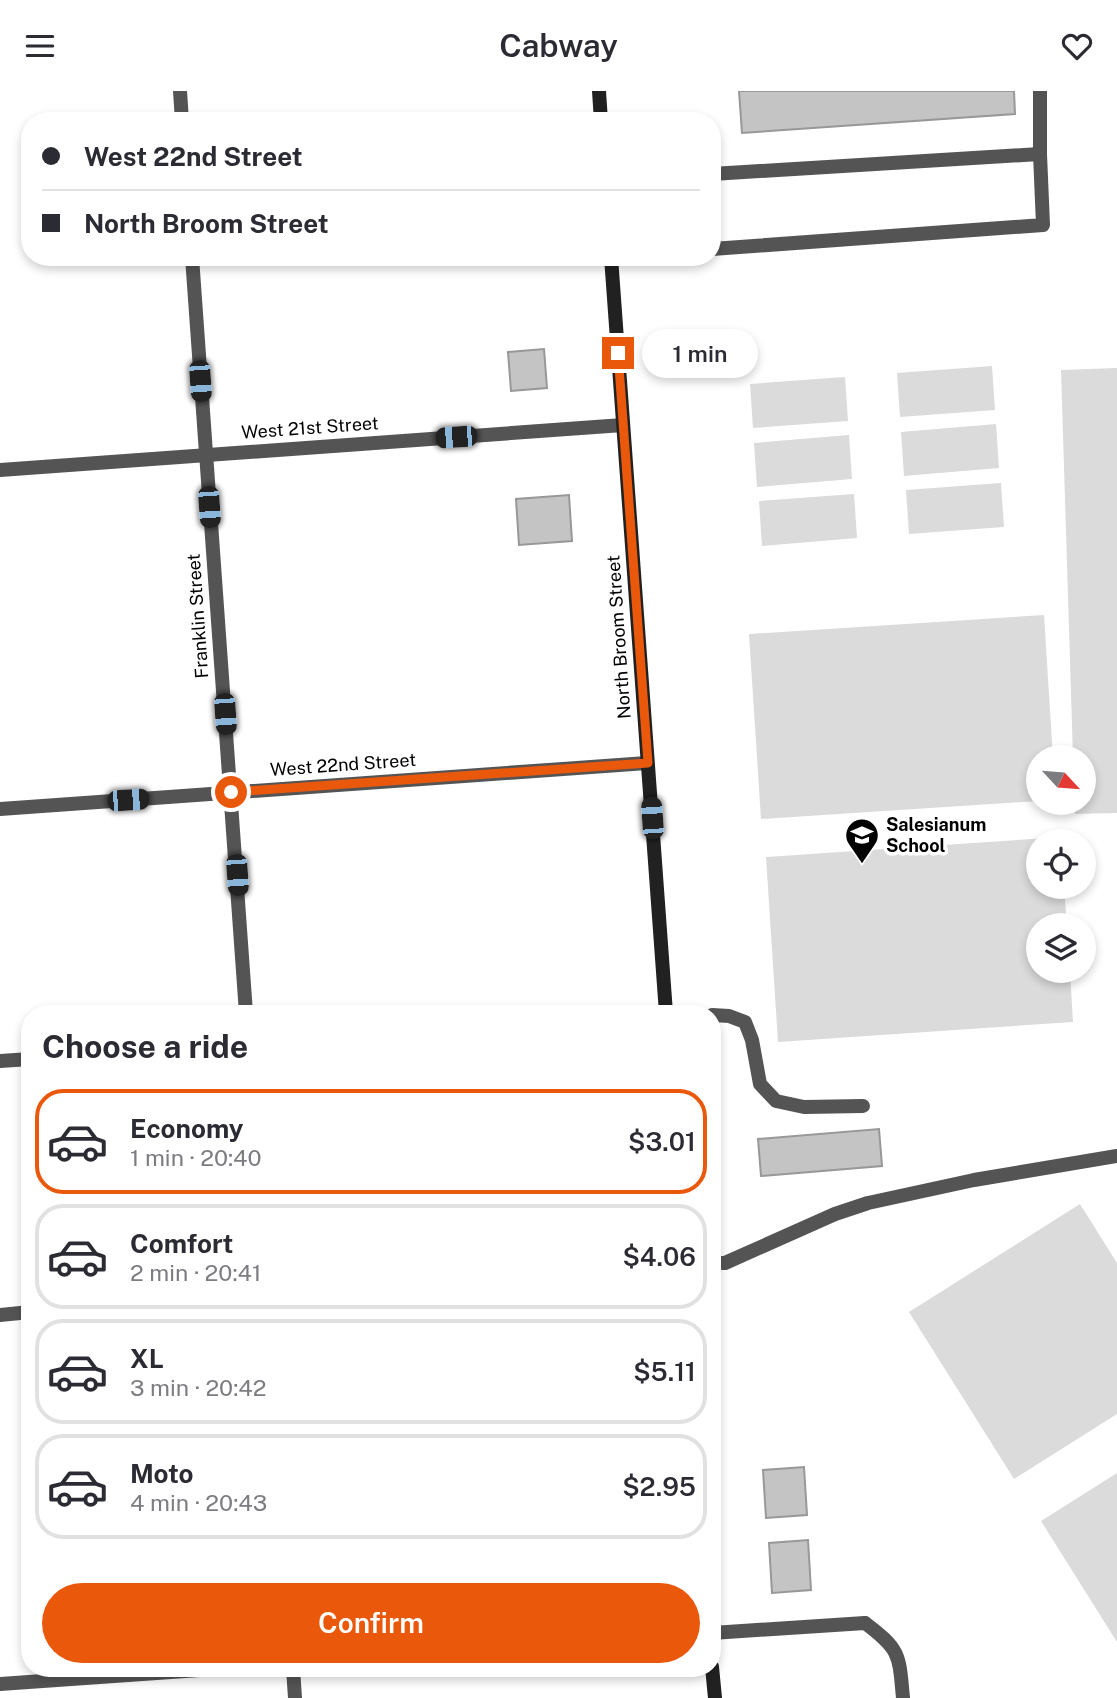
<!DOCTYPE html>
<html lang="en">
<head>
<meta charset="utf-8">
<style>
  body { margin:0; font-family:"Public Sans",sans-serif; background:#f2f2f3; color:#2b2b33; height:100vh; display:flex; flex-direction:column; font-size:26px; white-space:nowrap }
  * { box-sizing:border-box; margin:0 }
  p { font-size:23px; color:#7c7c81 }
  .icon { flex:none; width:38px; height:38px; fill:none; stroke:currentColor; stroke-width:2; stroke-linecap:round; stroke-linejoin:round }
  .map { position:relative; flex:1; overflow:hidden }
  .sheet { position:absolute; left:21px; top:914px; width:700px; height:672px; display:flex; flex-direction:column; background:#fff; border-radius:28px; box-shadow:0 4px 10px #0003 }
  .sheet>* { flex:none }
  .top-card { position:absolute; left:21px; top:21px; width:700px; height:154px; border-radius:28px; box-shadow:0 4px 10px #0003; display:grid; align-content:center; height:154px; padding:0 21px; background:#fff }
  .needle { width:46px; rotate:116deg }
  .tools { position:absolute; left:1026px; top:654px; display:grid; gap:14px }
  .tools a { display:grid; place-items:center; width:70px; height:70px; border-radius:50%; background:#fff; box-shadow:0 4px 10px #0003; font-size:35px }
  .end { position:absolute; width:32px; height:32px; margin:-16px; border:9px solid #ea580c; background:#fff; box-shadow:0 0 0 4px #fff }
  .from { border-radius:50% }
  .bubble { position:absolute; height:49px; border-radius:24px; background:#fff; box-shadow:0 4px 10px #0003; font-size:23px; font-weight:600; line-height:49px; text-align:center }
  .car { position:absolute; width:21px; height:42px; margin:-21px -10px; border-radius:9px; box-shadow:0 0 5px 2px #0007; background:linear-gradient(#222 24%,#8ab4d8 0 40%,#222 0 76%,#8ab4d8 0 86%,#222 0) }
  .top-card b { display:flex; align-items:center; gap:24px; height:66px; font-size:26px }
  .top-card b+b { border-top:2px solid #e1e1e2 }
  .top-card i { width:18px; height:18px; background:#2b2b33 }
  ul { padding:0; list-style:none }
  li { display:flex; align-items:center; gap:21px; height:105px; margin:0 14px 10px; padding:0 7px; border:4px solid #e1e1e2; border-radius:28px }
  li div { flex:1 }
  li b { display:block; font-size:26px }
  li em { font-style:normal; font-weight:600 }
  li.on { border-color:#ea580c }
  li>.icon { width:63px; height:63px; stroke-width:1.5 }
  h2 { padding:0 21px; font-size:32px; line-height:84px }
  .button { display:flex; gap:14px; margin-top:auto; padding:14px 21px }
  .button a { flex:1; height:80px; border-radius:42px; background:#ea580c; color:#fff; font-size:28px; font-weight:600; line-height:80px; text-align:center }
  header { display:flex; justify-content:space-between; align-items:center; height:91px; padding:0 21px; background:#fff; font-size:32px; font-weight:600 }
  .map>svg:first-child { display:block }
  .pitch { fill:#dbdbdb }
  .building { fill:#c4c4c4; stroke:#989898; stroke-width:2 }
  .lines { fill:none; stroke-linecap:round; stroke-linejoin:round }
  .lane { stroke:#545454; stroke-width:14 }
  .street { stroke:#545454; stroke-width:14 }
  .secondary { stroke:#212121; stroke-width:14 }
  .route { stroke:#ea580c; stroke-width:9 }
  .labels { text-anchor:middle; stroke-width:7; stroke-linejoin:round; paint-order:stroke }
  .street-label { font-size:18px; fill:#000; stroke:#fff }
  .poi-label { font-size:18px; font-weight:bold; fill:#000; stroke:#fff; text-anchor:start }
</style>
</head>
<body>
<header><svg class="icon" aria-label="menu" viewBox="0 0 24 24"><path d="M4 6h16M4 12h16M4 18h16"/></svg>Cabway<svg class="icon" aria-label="heart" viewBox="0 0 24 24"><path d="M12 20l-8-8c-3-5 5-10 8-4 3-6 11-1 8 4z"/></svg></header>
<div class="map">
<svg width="1117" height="1607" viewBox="0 0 1117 1607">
  <rect width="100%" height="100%" fill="#fff"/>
  <g class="pitch">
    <path d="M992,275L995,319L900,326L897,282Z"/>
    <path d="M1117,277V722L1075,723V712H1083V667H1073L1061,279Z"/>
    <path d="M845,286L848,330L753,337L750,293Z"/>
    <path d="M996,333L999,377L904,385L901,341Z"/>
    <path d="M849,344L852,388L757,396L754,352Z"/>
    <path d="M1001,392L1004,436L909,443L906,399Z"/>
    <path d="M854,403L857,447L762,455L759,410Z"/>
    <path d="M1044,524L1053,667H1038V710L761,728L749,543Z"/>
    <path d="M1061,746V751H1038V796H1064L1067,835H1038V880H1070L1073,931L778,951L766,766Z"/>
    <path d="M1080,1113L1117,1172V1323L1014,1388L909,1221Z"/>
    <path d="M1117,1382V1551L1041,1430Z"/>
  </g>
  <g class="building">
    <path d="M739,0H1014L1015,23L742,42Z"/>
    <path d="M544,258L547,297L511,300L508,261Z"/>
    <path d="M569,404L572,450L519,454L516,408Z"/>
    <path d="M879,1038L882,1075L761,1085L758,1048Z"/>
    <path d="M804,1376L807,1424L766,1427L763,1379Z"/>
    <path d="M808,1449L811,1499L772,1502L769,1452Z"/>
  </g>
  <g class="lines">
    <g class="lane">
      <path d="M1040,63V0"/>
      <path d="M712,83L1040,63L1043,134L712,158"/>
      <path d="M712,924L729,925L745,931L752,949L760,993L776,1010L804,1016L863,1015"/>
      <path d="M712,1172H725L835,1123L868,1112L974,1089L1117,1065"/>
      <path d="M865,1532C901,1559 899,1564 903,1607"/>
    </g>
    <g class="street">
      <path d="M180,0L182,30"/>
      <path d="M192,166L246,922"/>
      <path d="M0,379L623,334"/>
      <path d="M0,718L647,672"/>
      <path d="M0,970L30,968"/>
      <path d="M0,1224L30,1221"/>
      <path d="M712,1542L865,1532"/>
      <path d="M293,1577L295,1607"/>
      <path d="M0,1593L228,1577"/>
    </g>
    <g class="secondary">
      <path d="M599,0L601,30"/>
      <path d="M611,166L666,922"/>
      <path d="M712,1576L715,1607"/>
    </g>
  </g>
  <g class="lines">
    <path class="route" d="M231,701L648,672L618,262"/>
  </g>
  <defs>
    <g id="school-pin" transform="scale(1.75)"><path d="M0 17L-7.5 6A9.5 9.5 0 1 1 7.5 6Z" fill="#000" stroke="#fff"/><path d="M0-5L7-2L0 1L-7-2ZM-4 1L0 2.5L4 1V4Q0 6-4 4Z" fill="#fff"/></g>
  </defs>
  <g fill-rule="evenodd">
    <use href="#school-pin" x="862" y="744"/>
  </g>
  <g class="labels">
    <g class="street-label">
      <text transform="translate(310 337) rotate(-4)" y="6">West 21st Street</text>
      <text transform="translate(198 525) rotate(-94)" y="6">Franklin Street</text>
      <text transform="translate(619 546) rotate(-94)" y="6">North Broom Street</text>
      <text transform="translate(343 674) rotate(-4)" y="6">West 22nd Street</text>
    </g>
    <g class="poi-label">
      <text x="886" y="740">Salesianum<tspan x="886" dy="21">School</tspan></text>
    </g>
  </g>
</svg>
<div class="tools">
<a><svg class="needle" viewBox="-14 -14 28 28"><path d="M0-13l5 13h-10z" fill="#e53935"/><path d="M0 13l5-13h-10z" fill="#7c7c81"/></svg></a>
<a><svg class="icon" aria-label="locate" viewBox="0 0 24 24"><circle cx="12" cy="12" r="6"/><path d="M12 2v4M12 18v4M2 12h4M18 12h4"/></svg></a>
<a><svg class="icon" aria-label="layers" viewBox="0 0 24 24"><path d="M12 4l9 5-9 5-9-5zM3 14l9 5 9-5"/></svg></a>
</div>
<i class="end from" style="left:231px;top:701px"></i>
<i class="end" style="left:618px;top:262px"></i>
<div class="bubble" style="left:642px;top:238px;width:116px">1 min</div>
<i class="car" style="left:200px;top:290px;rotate:176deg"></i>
<i class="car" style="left:456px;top:346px;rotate:266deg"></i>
<i class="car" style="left:209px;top:416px;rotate:176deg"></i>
<i class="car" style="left:225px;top:623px;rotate:176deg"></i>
<i class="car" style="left:128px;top:709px;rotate:86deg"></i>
<i class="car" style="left:652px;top:727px;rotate:356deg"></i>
<i class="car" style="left:237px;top:784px;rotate:176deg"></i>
<div class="top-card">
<b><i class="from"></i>West 22nd Street</b>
<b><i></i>North Broom Street</b>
</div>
<section class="sheet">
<h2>Choose a ride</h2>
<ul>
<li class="on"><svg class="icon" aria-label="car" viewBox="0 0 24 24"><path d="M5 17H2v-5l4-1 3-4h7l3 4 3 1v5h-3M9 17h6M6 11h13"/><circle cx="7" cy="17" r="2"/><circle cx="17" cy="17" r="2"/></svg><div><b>Economy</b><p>1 min · 20:40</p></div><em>$3.01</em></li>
<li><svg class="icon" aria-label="car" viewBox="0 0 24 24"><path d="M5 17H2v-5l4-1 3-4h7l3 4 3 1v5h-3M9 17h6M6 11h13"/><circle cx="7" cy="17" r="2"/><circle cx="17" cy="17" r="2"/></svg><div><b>Comfort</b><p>2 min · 20:41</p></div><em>$4.06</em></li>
<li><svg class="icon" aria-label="car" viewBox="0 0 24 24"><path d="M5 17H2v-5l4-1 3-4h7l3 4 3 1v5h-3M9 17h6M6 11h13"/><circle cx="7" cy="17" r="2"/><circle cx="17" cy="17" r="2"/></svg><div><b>XL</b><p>3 min · 20:42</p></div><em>$5.11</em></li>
<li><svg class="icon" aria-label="car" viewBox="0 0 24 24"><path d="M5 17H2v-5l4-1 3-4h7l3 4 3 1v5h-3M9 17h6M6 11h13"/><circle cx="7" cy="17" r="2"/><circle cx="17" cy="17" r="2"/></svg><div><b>Moto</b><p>4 min · 20:43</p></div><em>$2.95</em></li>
</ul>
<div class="button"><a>Confirm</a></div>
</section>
</div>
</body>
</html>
